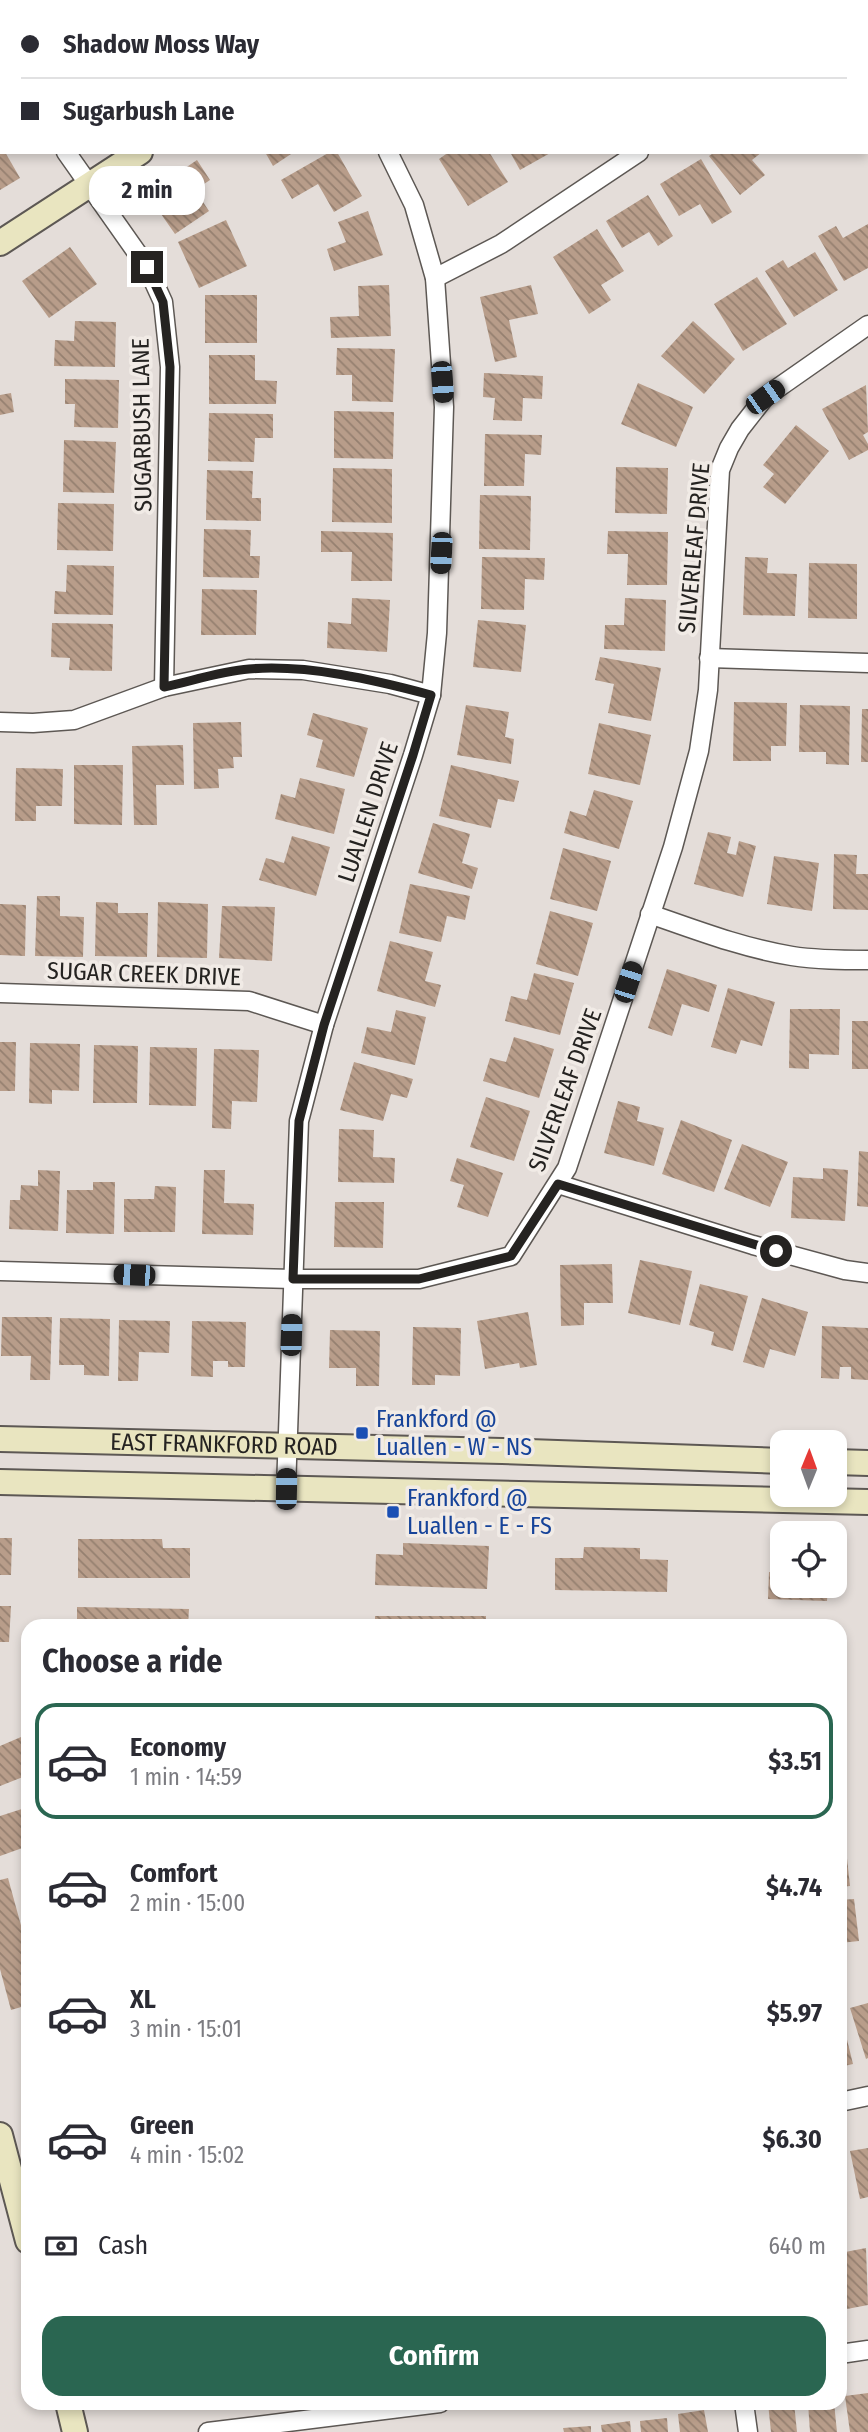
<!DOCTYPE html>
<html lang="en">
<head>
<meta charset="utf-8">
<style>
  body { margin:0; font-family:"Fira Sans Condensed",sans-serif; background:#f7f7f7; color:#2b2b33; height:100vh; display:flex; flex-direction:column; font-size:26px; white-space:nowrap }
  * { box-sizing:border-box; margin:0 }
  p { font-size:23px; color:#7c7c81 }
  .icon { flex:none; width:38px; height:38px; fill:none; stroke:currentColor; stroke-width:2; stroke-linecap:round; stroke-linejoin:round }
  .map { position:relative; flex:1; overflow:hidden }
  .panel { position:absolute; left:21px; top:1619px; width:826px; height:791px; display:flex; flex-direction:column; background:#fff; border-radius:21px; box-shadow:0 4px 10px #0003 }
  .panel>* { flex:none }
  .top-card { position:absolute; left:0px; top:0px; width:868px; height:154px; box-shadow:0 4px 10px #0003; display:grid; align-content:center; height:154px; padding:0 21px; background:#fff }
  .needle { width:46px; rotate:1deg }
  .fabs { position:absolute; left:770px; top:1430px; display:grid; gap:14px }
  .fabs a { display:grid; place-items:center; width:77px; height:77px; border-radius:14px; background:#fff; box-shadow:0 4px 10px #0003; font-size:35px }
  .end { position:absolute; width:32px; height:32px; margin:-16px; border:9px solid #252321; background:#fff; box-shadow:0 0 0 4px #fff }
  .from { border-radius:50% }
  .bubble { position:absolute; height:49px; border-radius:21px; background:#fff; box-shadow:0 4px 10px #0003; font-size:23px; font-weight:700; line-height:49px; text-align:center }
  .car { position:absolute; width:21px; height:42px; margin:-21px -10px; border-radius:9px; box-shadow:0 0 5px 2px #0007; background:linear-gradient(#222 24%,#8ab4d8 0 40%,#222 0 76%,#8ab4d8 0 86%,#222 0) }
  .top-card b { display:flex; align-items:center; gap:24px; height:66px; font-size:26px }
  .top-card b+b { border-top:2px solid #e1e1e2 }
  .top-card i { width:18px; height:18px; background:#2b2b33 }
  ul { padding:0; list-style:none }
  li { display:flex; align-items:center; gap:21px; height:116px; margin:0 14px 10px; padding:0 7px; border:4px solid transparent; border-radius:21px }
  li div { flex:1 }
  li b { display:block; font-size:26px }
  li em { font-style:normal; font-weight:700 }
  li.selected { border-color:#2a6651 }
  li>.icon { width:63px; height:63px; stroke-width:1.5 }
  h2 { padding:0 21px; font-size:32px; line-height:84px }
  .pay { display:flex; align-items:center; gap:18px; height:77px; padding:0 21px; font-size:26px }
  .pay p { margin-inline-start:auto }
  .action { display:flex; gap:14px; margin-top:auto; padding:14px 21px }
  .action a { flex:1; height:80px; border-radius:21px; background:#2a6651; color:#fff; font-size:28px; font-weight:700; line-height:80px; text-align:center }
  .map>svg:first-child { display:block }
  .building { fill:url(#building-back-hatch) }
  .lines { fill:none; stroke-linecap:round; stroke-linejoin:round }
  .street-casing { stroke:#5d5854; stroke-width:21 }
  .secondary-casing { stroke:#5d5854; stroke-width:28 }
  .street { stroke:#fff; stroke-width:18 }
  .secondary { stroke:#e9e5c0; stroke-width:24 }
  .route { stroke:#252321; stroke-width:9 }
  .transit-dot { fill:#1a4fb4; stroke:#f1ebe6; stroke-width:2.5 }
  .labels { text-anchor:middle; stroke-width:7; stroke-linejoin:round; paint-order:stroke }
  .street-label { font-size:24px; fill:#252321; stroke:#f1ebe6 }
  .transit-label { font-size:24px; fill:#164399; stroke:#f1ebe6; text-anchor:start }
</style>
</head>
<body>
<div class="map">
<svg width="868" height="2432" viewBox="0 0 868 2432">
  <defs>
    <pattern id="building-back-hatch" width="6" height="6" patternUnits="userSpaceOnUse" patternTransform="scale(1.75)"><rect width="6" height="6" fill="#b89d8a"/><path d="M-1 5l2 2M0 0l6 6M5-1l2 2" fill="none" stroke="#958070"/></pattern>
  </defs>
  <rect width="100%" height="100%" fill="#e4ddd9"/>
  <g class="building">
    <path d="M0,152H5L20,178L0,190Z"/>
    <path d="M265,152H294L273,166Z"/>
    <path d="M330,152H337L362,196L334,212L318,184L292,199L281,180Z"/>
    <path d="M449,152H489L508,182L468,206L439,159Z"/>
    <path d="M510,152H552L520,170Z"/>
    <path d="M715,152H762L752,160L765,175L740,195L709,156Z"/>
    <path d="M701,159L732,212L712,224L700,204L679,216L660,184Z"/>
    <path d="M197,160L210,180L195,190L209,211L175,234L147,194Z"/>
    <path d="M648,195L673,236L658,246L649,232L622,248L606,221Z"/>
    <path d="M368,211L383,255L334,271L327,249L346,242L338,222Z"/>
    <path d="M226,220L247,266L199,288L178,242Z"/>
    <path d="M868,224V268L844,281L818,236L836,226L843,238Z"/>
    <path d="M597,229L624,271L601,285L611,300L589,314L553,257Z"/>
    <path d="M70,247L97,284L49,318L22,281Z"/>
    <path d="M815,252L838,290L794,317L765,271L783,260L788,268Z"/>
    <path d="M757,277L787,324L743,351L714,304Z"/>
    <path d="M389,285L391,336L331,338L330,317L359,316L358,286Z"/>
    <path d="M531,285L538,314L509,320L517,357L495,362L480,297Z"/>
    <rect x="205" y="295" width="52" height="48"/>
    <path d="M75,321L116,322L115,367L54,366L55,340L74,341Z"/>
    <path d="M693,321L735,359L704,394L661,356Z"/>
    <path d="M337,348L395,349L393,402L352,401V375H336Z"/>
    <path d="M209,355H255V380L277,381L276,404H209Z"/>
    <path d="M484,373L543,376L542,399L523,398L522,421L493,420L495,398L483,397Z"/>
    <path d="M65,379L119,380L118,428L74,427L75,404H65Z"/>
    <path d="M638,383L693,407L676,447L621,424Z"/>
    <path d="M866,385L868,432L863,435L868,444V450L849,460L822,409Z"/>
    <path d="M11,393L14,412L0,415V395Z"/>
    <path d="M334,411L394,412L393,459L334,458Z"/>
    <path d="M209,413L273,414V438H255L254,462L208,461Z"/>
    <path d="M796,425L829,451L785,504L763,487L774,474L763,465Z"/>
    <path d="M485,434L542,435L541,455L525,454L524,486H484Z"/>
    <path d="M64,440L116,442L114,493L63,492Z"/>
    <path d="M616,467L668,468L667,514L615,513Z"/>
    <path d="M333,468L392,469V523L332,522Z"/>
    <path d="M207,470L253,471L252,498H261V521L206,520Z"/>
    <path d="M480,495L531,496L530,550L479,549Z"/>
    <path d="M58,503L114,504L113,551L57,550Z"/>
    <path d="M204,529L251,530L250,556H260L259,578L203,577Z"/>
    <path d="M321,531L393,533L392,581H351L352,552H321Z"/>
    <path d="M608,531L668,532L667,585H627L628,554H607Z"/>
    <path d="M482,557L545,558L544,580L525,579L524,610L481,609Z"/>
    <path d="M745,557L768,558L767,573L797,574L795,616L743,615Z"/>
    <path d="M809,563L857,564V619L808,618Z"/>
    <path d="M67,565L114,566L113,615L54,614L55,591L66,592Z"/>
    <path d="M202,589L257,590L256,635H201Z"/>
    <path d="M352,598L390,600L387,652L327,648L328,622L351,624Z"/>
    <path d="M625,598L666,600L665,651L604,649L605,625H624Z"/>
    <path d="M478,620L526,625L521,672L473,667Z"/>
    <path d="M52,623L113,624L112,671L69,670L70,658L51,657Z"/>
    <path d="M600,657L661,668L651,721L608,713L614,684L595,680Z"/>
    <path d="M734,702L787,703L786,746H771V761H733Z"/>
    <path d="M466,705L509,712L505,737L514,739L511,764L457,755Z"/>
    <path d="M800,705L850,706L849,765L826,764V752H799Z"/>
    <path d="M862,709H868V762H861Z"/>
    <path d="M313,713L368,728L354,777L316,767L323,740L307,735Z"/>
    <path d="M241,722L242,757H233L234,768L218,769L219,788L194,789L193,723Z"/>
    <path d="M599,723L651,735L640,785L588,774Z"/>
    <path d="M183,745L184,785H156L157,825H134L132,746Z"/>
    <path d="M74,765H123L122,825L74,824Z"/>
    <path d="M451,765L519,781L514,802L498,799L491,828L439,816Z"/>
    <path d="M16,768L63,769L62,806H36V821H15Z"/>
    <path d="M300,778L345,789L334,834L275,819L281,794L295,798Z"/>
    <path d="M594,790L633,801L619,849L564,833L570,811L586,816Z"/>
    <path d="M433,823L470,834L462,863L478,868L472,889L418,873Z"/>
    <path d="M708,832L731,837L727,853L736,855L739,841L756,846L743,897L694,884Z"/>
    <path d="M292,836L330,847L316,896L259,880L266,858L284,863Z"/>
    <path d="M563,848L611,861L597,911L550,899Z"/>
    <path d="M834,854L857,855L856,874H868V910L833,909Z"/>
    <path d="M774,856L819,863L812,911L767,904Z"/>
    <path d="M410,884L470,896L465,920L447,916L441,942L399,933Z"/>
    <path d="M37,896H60V916L84,917L83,957L35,956Z"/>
    <path d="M96,902L118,903V913H148L147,957L95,956Z"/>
    <path d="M158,902L208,904L207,958L157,957Z"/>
    <path d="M0,904L26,905L25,956L0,955Z"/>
    <path d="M222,906L275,907L272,961L219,958Z"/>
    <path d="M550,911L593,923L578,976L536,964Z"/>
    <path d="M390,941L433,952L425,981L441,985L435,1007L377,991Z"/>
    <path d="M667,969L717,985L709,1012L682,1004L672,1036L648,1028Z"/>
    <path d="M534,973L574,983L560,1035L505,1021L511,996L527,1000Z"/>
    <path d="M728,988L775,1002L762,1046L741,1040L736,1054L711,1047Z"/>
    <path d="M790,1009H840L839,1055L809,1054V1069L789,1068Z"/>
    <path d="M396,1010L426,1017L415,1065L361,1053L367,1027L391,1032Z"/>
    <rect x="852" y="1021" width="16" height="48"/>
    <path d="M514,1037L554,1049L539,1098L483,1081L490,1058L506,1062Z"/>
    <path d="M0,1042H16L15,1091H0Z"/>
    <path d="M30,1043L80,1044L79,1091L52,1090V1104L29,1103Z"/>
    <path d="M94,1045L138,1046L137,1103H93Z"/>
    <path d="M150,1047L197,1048L196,1106L149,1105Z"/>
    <path d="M214,1049L259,1050L257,1102L232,1101L231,1129L212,1128Z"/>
    <path d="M354,1062L413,1079L407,1098L391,1094L383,1121L340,1110Z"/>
    <path d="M486,1097L530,1111L514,1161L470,1147Z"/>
    <path d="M618,1101L640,1107L637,1121L664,1128L654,1166L604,1153Z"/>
    <path d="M681,1120L732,1140L714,1192L662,1174Z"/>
    <path d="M339,1129L374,1130L373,1157L395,1158L394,1183L338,1182Z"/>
    <path d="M742,1144L788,1162L770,1207L724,1189Z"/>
    <path d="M859,1151L868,1152V1207L857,1206Z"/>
    <path d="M457,1158L503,1173L488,1217L457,1207L464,1185L450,1181Z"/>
    <path d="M823,1168L848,1170L845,1221L791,1218L793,1177L823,1179Z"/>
    <path d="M38,1170L60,1171L58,1231L9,1229L10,1200H20L21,1185L38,1186Z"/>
    <path d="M204,1170H225L224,1203L254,1204L253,1235L202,1234Z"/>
    <path d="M93,1182H115L114,1234L66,1233L67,1190H93Z"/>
    <path d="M155,1186L176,1187L175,1232H124V1199H154Z"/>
    <path d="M335,1202H384L383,1248L334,1247Z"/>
    <path d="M640,1260L692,1271L680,1325L628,1313Z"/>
    <path d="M612,1264L613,1303H584V1325L561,1326L560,1265Z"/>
    <path d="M700,1284L748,1296L733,1351L711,1345L714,1332L689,1325Z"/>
    <path d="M762,1298L808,1312L795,1356L770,1349L764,1368L743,1362Z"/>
    <path d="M528,1312L537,1365L520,1368L519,1363L485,1369L477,1321Z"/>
    <path d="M2,1317H52L50,1380H30L31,1356H1Z"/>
    <path d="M60,1318L110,1319L109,1376L84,1375V1365H59Z"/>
    <path d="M119,1320L170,1321L169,1353L139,1352L138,1381H118Z"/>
    <path d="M192,1321L246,1322L245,1367H228V1361H213V1377L191,1376Z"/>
    <path d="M822,1326L868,1328V1380L851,1379V1367H840L839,1379L821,1378Z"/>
    <path d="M413,1327L461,1328L460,1376L435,1375V1385H412Z"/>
    <path d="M330,1330L380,1331L379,1386H356V1368H329Z"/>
    <path d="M0,1538H12L11,1575H0Z"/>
    <path d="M78,1539H162L163,1548H190V1578H78Z"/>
    <path d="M403,1543L489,1546L487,1589L375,1585L376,1554L403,1555Z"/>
    <path d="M584,1547L640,1548V1559L668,1560L667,1592L555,1590V1558H583Z"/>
    <path d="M769,1572L782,1573V1586H828L827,1601L768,1599Z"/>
    <path d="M0,1606H11L9,1642H0Z"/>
    <path d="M77,1607L189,1609L188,1626H77Z"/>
    <rect x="375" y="1616" width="111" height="10"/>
    <path d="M554,1619L667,1621L666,1626H554Z"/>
    <path d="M28,1734V1775L0,1786V1746Z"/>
    <path d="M28,1807V1846L0,1856V1816Z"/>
    <path d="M845,1840L850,1886L840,1887V1841Z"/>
    <path d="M8,1878L28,1951V2005L11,2010L0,1969V1880Z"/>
    <path d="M854,1899L859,1941L840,1943V1900Z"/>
    <path d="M868,2003V2058L866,2059L850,2008Z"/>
    <path d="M840,2011L853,2064L840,2067Z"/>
    <path d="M868,2148V2197L860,2199L850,2151Z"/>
    <path d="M866,2248L868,2305L847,2309L840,2253Z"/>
    <path d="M868,2393V2432H850L845,2396Z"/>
    <path d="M768,2403H794L797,2432H771Z"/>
    <path d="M808,2403H834L837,2432H810Z"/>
    <path d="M704,2410L708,2432H680L678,2414Z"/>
    <path d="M667,2418L668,2432H641L640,2421Z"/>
    <path d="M630,2421L631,2432H602L601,2425Z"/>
    <path d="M591,2426V2432H564L563,2428Z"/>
  </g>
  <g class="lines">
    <g class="street-casing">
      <g id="street">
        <path d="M293,0L294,2"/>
        <path d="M866,8L868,7"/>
        <path d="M0,57L2,60"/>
        <path d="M66,152L147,267L163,302L170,367L164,687"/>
        <path d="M435,278L501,244L639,152"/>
        <path d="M709,658L868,663"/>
        <path d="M0,722L33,723L74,720L164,687L249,669L303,670L390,684L431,695"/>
        <path d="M650,914C696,930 743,948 792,956C817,960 842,960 868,960"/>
        <path d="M0,993L249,1001L324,1025"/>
        <path d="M558,1184L753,1245L845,1270L868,1273"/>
        <path d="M0,1271L293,1279H419L511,1256L567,1168L673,847L699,751L708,690L720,470L729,448L740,429L765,397L868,325"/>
        <path d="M286,1489L299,1121L324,1025L413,755L431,695L437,633L444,407L435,278L414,205L388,152"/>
        <path d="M840,2102L868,2096"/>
        <path d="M840,2354L868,2350"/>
        <path d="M744,2403L748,2432"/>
        <path d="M208,2432L440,2403"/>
      </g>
    </g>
    <g class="secondary-casing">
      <g id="secondary">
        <path d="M352,2L354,0"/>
        <path d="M0,243L140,152"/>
        <path id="s1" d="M0,1439L502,1451L782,1461"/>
        <path d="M835,1462L868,1463"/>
        <path d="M0,1482L868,1502"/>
        <path d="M0,2135L28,2241"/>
        <path d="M68,2403L75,2432"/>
      </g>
    </g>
    <use href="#street" class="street"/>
    <use href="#secondary" class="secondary"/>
  </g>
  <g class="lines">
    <path class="route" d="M147,267L163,302L170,367L164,687C192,681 221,671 249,669C307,664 375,680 431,695L413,755L324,1025L299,1121L293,1279H419L511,1256L558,1184L776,1251"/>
  </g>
  <g class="transit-dot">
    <rect x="355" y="1426" width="14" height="14" rx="3.5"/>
    <rect x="386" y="1505" width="14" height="14" rx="3.5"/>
  </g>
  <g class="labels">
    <g class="street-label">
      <text transform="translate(142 425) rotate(-91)" y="8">SUGARBUSH LANE</text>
      <text transform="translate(694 548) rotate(-85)" y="8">SILVERLEAF DRIVE</text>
      <text transform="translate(368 812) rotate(-72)" y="8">LUALLEN DRIVE</text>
      <text transform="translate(144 974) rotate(2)" y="8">SUGAR CREEK DRIVE</text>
      <text transform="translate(565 1090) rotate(-70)" y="8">SILVERLEAF DRIVE</text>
      <text dy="8" stroke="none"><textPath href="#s1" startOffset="224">EAST FRANKFORD ROAD</textPath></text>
    </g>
    <g class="transit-label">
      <text x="376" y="1427">Frankford @<tspan x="376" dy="28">Luallen - W - NS</tspan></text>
      <text x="407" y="1506">Frankford @<tspan x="407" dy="28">Luallen - E - FS</tspan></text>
    </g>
  </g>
</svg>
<div class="fabs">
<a><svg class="needle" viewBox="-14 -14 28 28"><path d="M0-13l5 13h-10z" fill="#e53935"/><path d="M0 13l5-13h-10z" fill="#7c7c81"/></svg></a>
<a><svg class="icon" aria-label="locate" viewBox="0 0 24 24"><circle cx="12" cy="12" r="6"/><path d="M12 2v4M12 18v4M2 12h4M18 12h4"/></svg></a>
</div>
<i class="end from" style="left:776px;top:1251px"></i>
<i class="end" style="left:147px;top:267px"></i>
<div class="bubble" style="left:89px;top:166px;width:116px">2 min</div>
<i class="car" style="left:442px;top:382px;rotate:176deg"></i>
<i class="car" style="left:765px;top:397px;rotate:55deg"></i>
<i class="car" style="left:441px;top:553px;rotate:183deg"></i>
<i class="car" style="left:628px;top:982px;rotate:18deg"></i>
<i class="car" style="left:134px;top:1275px;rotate:272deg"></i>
<i class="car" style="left:291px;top:1335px;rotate:2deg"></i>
<i class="car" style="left:286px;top:1489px;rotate:1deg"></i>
<div class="top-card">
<b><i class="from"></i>Shadow Moss Way</b>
<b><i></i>Sugarbush Lane</b>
</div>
<section class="panel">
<h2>Choose a ride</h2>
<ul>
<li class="selected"><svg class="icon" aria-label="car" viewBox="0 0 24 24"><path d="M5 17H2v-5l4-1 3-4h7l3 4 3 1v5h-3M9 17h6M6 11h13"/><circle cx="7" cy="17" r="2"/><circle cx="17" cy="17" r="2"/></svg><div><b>Economy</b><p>1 min · 14:59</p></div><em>$3.51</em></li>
<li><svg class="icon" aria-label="car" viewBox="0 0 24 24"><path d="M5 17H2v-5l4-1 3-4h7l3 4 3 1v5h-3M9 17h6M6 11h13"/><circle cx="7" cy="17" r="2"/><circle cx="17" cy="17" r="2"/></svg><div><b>Comfort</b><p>2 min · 15:00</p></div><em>$4.74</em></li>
<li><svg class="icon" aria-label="car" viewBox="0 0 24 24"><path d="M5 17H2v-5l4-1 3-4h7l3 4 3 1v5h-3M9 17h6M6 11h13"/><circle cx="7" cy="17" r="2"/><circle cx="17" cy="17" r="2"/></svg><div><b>XL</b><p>3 min · 15:01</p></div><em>$5.97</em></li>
<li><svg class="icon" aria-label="car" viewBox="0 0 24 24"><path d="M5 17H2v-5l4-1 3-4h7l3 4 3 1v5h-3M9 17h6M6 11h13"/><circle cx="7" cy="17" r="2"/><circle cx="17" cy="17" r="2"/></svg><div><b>Green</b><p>4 min · 15:02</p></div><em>$6.30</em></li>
</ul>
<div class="pay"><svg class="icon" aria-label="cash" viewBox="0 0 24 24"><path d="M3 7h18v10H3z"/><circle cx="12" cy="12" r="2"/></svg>Cash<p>640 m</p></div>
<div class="action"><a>Confirm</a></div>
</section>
</div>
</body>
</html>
